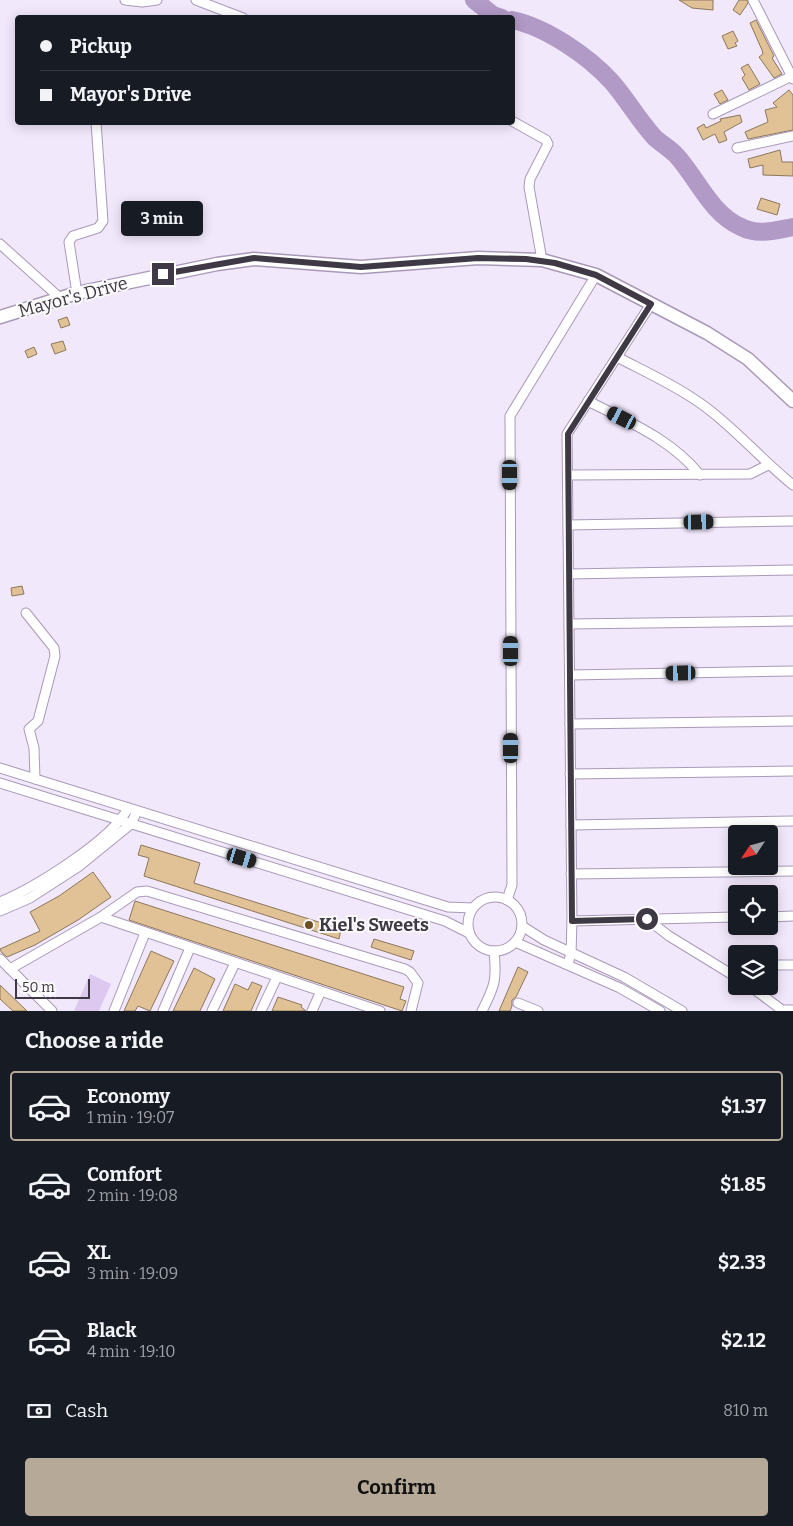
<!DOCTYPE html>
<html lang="en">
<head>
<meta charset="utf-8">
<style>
  body { margin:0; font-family:Bitter,serif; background:#20242c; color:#f1f3f6; height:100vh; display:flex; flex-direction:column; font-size:19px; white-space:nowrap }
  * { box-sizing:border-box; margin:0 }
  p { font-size:16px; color:#9ea1a6 }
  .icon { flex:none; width:28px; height:28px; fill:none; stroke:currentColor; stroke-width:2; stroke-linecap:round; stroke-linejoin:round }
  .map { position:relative; height:1011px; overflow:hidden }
  .details { display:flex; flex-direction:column; background:#171b24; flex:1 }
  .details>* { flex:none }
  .top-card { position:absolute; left:15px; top:15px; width:500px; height:110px; border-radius:5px; box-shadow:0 2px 12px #0003; display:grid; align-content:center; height:110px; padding:0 25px; background:#171b24 }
  .needle { width:32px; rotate:234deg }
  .tools { position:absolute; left:728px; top:825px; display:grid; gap:10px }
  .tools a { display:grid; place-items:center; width:50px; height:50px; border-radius:5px; background:#171b24; box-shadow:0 2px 12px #0003; font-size:25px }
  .scale { position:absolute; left:15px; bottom:12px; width:75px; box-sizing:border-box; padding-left:5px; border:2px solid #3f3845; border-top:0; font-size:14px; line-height:18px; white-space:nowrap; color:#3f3845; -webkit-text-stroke:4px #fafafa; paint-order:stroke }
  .end { position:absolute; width:22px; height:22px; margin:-11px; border:6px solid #3f3845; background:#fff; box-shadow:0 0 0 2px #fff }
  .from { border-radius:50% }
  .bubble { position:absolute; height:35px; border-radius:5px; background:#171b24; box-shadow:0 2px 12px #0003; font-size:16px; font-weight:700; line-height:35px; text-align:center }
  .car { position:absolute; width:15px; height:30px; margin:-15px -8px; border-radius:6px; box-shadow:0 0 4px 1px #0007; background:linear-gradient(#222 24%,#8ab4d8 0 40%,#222 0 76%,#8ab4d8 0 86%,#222 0) }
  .top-card b { display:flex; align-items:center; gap:18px; height:48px; font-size:19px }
  .top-card b+b { border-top:1px solid #363941 }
  .top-card i { width:12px; height:12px; background:#f1f3f6 }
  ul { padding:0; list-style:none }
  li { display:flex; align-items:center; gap:15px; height:70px; margin:0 10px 8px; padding:0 15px; border:2px solid transparent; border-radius:5px }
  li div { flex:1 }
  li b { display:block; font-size:19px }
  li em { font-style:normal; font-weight:700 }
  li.active { border-color:#b6a998 }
  li>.icon { width:45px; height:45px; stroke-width:1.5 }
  h2 { padding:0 25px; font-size:22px; line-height:60px }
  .pay { display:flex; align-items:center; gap:12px; height:55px; padding:0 25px; font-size:19px }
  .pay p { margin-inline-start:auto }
  .primary-button { display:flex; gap:10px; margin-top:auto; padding:10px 25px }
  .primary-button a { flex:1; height:58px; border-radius:5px; background:#b6a998; color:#111; font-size:20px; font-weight:700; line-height:58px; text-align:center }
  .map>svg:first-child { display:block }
  .garden { fill:#ddc9f0 }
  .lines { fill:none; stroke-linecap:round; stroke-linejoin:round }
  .river { stroke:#b19ac6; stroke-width:18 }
  .building { fill:#e1c196; stroke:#8c775b }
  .street-casing { stroke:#a999b8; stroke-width:11 }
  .secondary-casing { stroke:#a999b8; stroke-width:15 }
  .street { stroke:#fff; stroke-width:9 }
  .secondary { stroke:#fff; stroke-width:12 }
  .route { stroke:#3f3845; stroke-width:6 }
  .poi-dot { fill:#6e4f24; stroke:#fafafa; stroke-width:2 }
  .labels { text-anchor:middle; stroke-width:4; stroke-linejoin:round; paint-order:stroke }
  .street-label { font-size:18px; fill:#3f3845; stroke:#fafafa }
  .poi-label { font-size:18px; font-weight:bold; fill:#3f3845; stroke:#fafafa; text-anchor:start }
</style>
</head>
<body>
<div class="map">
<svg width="793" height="1011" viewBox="0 0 793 1011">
  <rect width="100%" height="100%" fill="#f2e8fc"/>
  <path class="garden" d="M90,974L111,984L99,1011H74Z"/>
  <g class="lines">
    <g class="river">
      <path d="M474,0L493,15L502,18"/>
      <path d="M512,20C546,27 588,56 611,81C627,99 639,121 655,138C662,144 670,149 676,155C698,179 710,213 741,227C758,236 776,230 793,227"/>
    </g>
  </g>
  <g class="building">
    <path d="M679,0H713V10L692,8Z"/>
    <path d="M739,0H747L748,3L740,15L733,10Z"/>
    <path d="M756,20L774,56L772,58L782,74L774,78L759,57L763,54L762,50L750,23Z"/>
    <path d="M733,31L738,41L735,43L737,46L728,49L722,36Z"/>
    <path d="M748,64L760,84L749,90L742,78L745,75L741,68Z"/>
    <path d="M722,90L728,100L720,104L714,94Z"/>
    <path d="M789,90L793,95V130L748,139L745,132L768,122L765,110L777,107L773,103Z"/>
    <path d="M740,115L742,122L724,132L727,140L719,143L715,134L703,140L697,128L704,124L706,128L721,121L720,119Z"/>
    <path d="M780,150L782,162H793V176L763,175V165L750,168L748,159Z"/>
    <path d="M761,198L780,204L777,215L757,209Z"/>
    <path d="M67,317L70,325L61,328L58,320Z"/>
    <path d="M63,341L66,350L55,354L51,344Z"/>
    <path d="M34,347L37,354L28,358L25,351Z"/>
    <path d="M22,586L24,594L12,596L11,588Z"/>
    <path d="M141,845L200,863L194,883L341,929L339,939L144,876L149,858L138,855Z"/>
    <path d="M93,872L111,897L78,920L35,945L7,957L2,953L0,949L40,931L30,912L59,896Z"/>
    <path d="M135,901L404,987L400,999L406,1001L402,1011L129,920Z"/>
    <path d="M374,939L414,951L411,960L371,947Z"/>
    <path d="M151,951L174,961L150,1011L138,1006L135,1011H124Z"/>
    <path d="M518,967L528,972L516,997L512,1000V1006L510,1011H499Z"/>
    <path d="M194,968L215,979L200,1011H173Z"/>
    <path d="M252,982L262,986L251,1011H223L235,984L248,990Z"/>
    <path d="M0,985L27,1011H13L0,999Z"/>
    <path d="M278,997L302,1005L301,1007L306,1011H272Z"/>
  </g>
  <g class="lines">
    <g class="street-casing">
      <g id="street">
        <path d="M125,0L142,2L157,0"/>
        <path d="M196,0L243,18"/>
        <path d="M753,0L793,79"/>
        <path d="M713,114L792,76"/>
        <path d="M512,121L546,140L548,144L530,179L529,187L542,260"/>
        <path d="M737,148L793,136"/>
        <path d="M0,244L60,298"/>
        <path d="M77,293L69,242L73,236L98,228L103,221L96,122"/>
        <path d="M617,357C642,370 668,382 691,397C729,421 758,457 793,485"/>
        <path d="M588,401C629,422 671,439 700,475"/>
        <path d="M568,475L750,474L768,465"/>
        <path d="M568,525L793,521"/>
        <path d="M569,574L793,570"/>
        <path d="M26,613L54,648L55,656L38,721L29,729L34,748L35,779"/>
        <path d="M569,624L793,621"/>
        <path d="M570,675L793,671"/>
        <path d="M570,724L793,721"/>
        <path d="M0,768L448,907L473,908"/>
        <path d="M570,774L793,771"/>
        <path d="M0,783L445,921L469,933"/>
        <path d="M571,825L793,821"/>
        <path d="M571,874L793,871"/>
        <circle cx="495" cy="924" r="27"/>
        <path d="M507,900L512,885L510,416L596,275"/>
        <path d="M0,902C34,888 112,840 128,808"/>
        <path d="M0,911L30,898L78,867L131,824L137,811"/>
        <path d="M101,917L380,1011"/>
        <path d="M769,917L793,916"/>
        <path d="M647,919L669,936L736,977"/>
        <path d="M572,921L736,917"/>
        <path d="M522,926L544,940L624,977L682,1011"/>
        <path d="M515,942L620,988L660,1011"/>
        <path d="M0,959L52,1011"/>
        <path d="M568,964L571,953L572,921L567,434L651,304"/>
        <path d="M769,965H793"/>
        <path d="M10,969L101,917L137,892L147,891L405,969L410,972L418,983L411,1011"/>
        <path d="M750,986L782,1010H793"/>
        <path d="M518,1003L538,1011"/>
        <path d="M114,1011L145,933"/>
        <path d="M163,1011L190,948"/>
        <path d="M212,1011L235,963"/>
        <path d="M261,1011L277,977"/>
        <path d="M312,1011L321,991"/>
        <path d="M482,1011C495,986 497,979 494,951"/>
      </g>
    </g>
    <g class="secondary-casing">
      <path id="secondary" d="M0,317L77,293L217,264L254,259L361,267L478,258L542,260L596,275L707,333L748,359L793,401"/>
    </g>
    <use href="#street" class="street"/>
    <use href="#secondary" class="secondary"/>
  </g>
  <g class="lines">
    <path class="route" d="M163,274L254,258L361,267L478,258L526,259L555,263L596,275L651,304L568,434L572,921L647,919"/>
  </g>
  <circle class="poi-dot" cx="309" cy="925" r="5"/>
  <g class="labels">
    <g class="street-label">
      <text transform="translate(73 297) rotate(-15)" y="6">Mayor's Drive</text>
    </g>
    <g class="poi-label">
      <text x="319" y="931">Kiel's Sweets</text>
    </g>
  </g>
</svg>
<div class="tools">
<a><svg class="needle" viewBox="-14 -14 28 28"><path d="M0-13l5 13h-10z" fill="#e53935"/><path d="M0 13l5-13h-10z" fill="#9ea1a6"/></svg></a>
<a><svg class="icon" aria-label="locate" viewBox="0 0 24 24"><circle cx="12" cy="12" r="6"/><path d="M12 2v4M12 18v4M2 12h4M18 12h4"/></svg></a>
<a><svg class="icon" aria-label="layers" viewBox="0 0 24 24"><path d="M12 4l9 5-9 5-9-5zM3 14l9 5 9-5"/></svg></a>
</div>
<div class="scale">50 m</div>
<i class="end from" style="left:647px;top:919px"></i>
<i class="end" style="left:163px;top:274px"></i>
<div class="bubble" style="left:121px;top:201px;width:82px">3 min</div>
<i class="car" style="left:622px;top:418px;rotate:297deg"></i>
<i class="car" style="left:510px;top:475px;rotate:180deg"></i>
<i class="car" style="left:699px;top:522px;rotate:89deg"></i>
<i class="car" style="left:511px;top:651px;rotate:0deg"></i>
<i class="car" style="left:681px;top:673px;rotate:269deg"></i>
<i class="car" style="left:511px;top:748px;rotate:0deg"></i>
<i class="car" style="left:242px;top:858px;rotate:107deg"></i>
<div class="top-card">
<b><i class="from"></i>Pickup</b>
<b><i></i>Mayor's Drive</b>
</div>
</div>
<section class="details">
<h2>Choose a ride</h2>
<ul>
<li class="active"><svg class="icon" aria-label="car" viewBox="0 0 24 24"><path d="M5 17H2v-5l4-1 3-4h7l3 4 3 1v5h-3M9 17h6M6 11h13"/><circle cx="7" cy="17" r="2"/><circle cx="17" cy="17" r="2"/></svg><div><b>Economy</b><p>1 min · 19:07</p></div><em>$1.37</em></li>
<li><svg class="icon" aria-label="car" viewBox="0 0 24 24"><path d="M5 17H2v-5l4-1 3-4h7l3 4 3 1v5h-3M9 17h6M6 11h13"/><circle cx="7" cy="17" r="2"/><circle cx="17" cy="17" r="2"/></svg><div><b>Comfort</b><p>2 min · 19:08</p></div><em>$1.85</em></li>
<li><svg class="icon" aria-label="car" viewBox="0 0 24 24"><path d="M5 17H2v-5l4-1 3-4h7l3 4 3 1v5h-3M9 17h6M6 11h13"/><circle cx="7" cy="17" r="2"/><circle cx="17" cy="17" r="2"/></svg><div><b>XL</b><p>3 min · 19:09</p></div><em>$2.33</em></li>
<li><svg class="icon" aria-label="car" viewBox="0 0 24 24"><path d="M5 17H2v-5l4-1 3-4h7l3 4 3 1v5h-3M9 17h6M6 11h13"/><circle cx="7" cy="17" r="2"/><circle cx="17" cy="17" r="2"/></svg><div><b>Black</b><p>4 min · 19:10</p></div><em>$2.12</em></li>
</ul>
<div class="pay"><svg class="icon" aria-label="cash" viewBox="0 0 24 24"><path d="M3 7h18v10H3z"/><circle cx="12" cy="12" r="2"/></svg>Cash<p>810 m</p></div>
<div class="primary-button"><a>Confirm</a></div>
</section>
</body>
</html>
